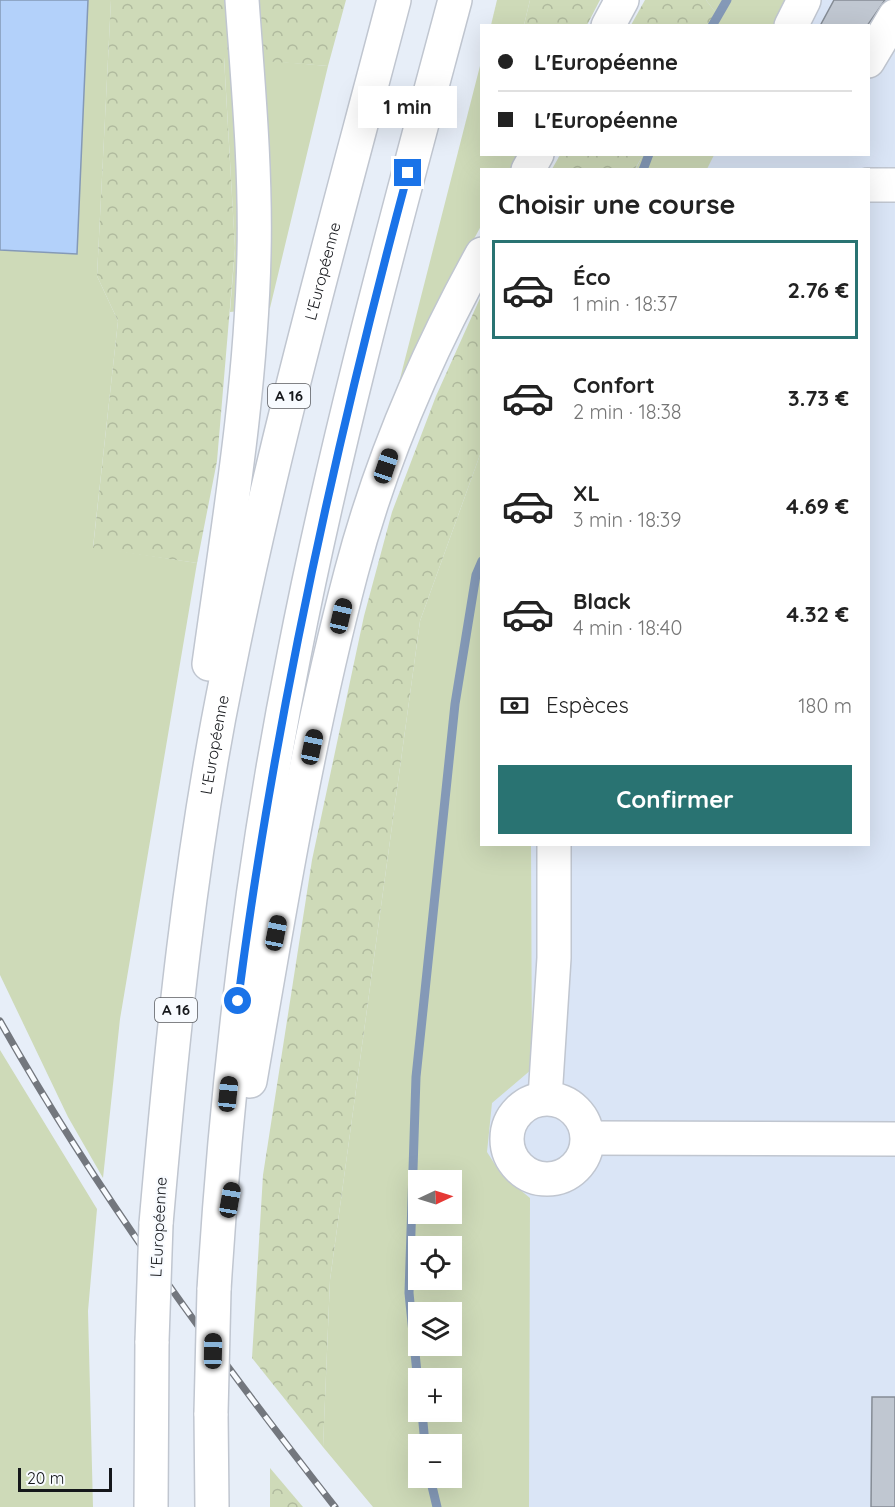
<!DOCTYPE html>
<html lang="fr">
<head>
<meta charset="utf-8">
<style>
  body { margin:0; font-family:Quicksand,sans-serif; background:#f2f2f2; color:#222; height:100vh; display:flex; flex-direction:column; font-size:22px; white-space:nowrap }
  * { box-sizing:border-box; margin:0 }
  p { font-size:20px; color:#767676 }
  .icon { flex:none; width:33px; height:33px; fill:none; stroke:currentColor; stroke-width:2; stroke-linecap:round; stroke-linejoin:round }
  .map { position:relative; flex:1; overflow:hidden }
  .drawer { position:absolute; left:480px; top:168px; width:390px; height:678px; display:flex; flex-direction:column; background:#fff; border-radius:0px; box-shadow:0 6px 24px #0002 }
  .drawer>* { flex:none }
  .top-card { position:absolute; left:480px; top:24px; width:390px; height:132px; border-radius:0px; box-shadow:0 6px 24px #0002; display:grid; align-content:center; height:132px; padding:0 18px; background:#fff }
  .needle { width:39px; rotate:86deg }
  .controls { position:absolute; left:408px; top:1170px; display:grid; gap:12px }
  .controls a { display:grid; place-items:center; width:54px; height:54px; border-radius:0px; background:#fff; box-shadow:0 6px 24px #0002; font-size:30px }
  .scale { position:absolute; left:18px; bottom:15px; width:94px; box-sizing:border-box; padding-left:6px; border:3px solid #15171b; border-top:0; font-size:16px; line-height:21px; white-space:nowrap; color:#15171b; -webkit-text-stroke:4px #f8fbff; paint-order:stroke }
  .end { position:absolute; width:27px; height:27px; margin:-14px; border:8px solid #1a73e8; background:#fff; box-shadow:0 0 0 3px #fff }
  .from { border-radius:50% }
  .bubble { position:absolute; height:42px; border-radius:0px; background:#fff; box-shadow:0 6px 24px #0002; font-size:20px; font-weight:700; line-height:42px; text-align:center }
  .car { position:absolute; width:18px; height:36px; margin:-18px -9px; border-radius:8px; box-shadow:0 0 4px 2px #0007; background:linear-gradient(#222 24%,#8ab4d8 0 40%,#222 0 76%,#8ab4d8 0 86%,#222 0) }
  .top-card b { display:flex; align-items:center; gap:21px; height:57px; font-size:22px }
  .top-card b+b { border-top:2px solid #e0e0e0 }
  .top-card i { width:15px; height:15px; background:#222 }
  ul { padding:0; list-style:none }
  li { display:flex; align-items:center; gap:18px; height:99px; margin:0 12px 9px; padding:0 6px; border:3px solid transparent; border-radius:0px }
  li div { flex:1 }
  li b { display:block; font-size:22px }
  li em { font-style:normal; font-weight:700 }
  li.selected { border-color:#297372 }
  li>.icon { width:54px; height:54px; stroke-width:1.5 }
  h2 { padding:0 18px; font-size:27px; line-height:72px }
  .pay { display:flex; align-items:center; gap:15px; height:66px; padding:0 18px; font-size:22px }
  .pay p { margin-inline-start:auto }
  .button { display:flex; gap:12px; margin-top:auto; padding:12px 18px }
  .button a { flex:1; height:69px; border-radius:0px; background:#297372; color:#fff; font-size:24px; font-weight:700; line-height:69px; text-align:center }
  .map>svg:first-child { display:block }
  .built { fill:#dae5f6; fill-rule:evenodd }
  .grass { fill:#cedab8; fill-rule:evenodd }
  .forest { fill:url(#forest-crowns) }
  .water { fill:#b3d1fa; stroke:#8499b7; stroke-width:1.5 }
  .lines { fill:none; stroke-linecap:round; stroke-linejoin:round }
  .stream { stroke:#8499b7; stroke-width:9 }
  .building { fill:#c0c7d1; stroke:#858c95; stroke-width:1.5 }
  .minor-casing { stroke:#c0c6d0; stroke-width:36 }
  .highway-casing { stroke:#c0c6d0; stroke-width:36 }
  .minor { stroke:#fff; stroke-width:33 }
  .highway { stroke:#fff; stroke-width:33 }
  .rail-casing { stroke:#73777e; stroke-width:7 }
  .rail { stroke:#f8fbff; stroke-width:4.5; stroke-dasharray:14; stroke-linecap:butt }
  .highway-bridge-casing { stroke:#c0c6d0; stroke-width:36; stroke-linecap:butt }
  .highway-bridge { stroke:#fff; stroke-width:33 }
  .route { stroke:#1a73e8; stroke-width:8 }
  .labels { text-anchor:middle; stroke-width:4.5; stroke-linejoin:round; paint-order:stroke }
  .shield { fill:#f8fbff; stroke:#595b5f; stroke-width:1.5 }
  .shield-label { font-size:15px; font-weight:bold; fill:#15171b }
  .street-label { font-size:16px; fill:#15171b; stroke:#f8fbff }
</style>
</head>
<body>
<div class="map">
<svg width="895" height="1507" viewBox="0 0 895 1507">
  <defs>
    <pattern id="forest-crowns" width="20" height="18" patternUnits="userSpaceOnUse" patternTransform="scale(1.5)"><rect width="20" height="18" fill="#cedab8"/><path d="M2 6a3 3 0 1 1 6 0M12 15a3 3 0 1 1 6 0" fill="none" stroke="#b0ba9e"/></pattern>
  </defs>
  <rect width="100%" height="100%" fill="#e7eef8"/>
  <path class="built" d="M660,0H895V1507H382L481,332L482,844H868V170L564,169L572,155L868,154V26L646,25ZM418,1180H452V1214H418ZM418,1246H452V1280H418ZM418,1312H452V1346H418ZM418,1378H452V1412H418ZM418,1444H452V1478H418Z"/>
  <g class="grass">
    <path d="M0,0H111L97,276L118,321L93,547L197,563L120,1019L103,1178L68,1117L0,975Z"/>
    <path d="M497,0H530L524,25H491Z"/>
    <path d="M706,0H792L779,26L715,25L719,17Z"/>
    <path d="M224,57L328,66L270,308L230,312L235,248Z"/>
    <path d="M481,62L482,154L521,155L513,169L482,170L481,226L419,340L392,410Z"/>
    <path d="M643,155H714L707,169L635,170Z"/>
    <path d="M481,452L482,844L531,845L532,1069L492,1103L487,1152L501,1174L530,1198L529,1507H373L323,1447L330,1280L420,621ZM418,1180H452V1214H418ZM418,1246H452V1280H418ZM418,1312H452V1346H418ZM418,1378H452V1412H418ZM418,1444H452V1478H418Z"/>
    <path d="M0,1050L97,1209L88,1311L93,1507H0Z"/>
  </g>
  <g class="forest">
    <path d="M111,0H346L328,66L224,58L235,248L217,461L197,563L93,548L118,321L97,276Z"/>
    <path d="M530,0H600L587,25H524Z"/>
    <path d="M645,0H706L719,17L715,25H631Z"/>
    <path d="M560,155V154L643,155L635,169H552Z"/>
    <path d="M481,296V452L420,621L330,1280L323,1447L252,1358L263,1175L312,860L364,616L392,512L436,396Z"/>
    <path d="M270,1468L303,1507H270Z"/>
  </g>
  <path class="water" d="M0,0H88L77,254L0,250Z"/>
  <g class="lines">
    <g class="stream">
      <path d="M712,26L727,0"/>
      <path d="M643,170L649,154"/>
      <path d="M418,1383L409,1293L416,1077L455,704L476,575L482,561"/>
      <path d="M422,1412L425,1444"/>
      <path d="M430,1478L437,1507"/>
    </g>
  </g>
  <g class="building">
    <path d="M834,0H885L867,26H820Z"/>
    <path d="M872,1397H895V1507H871Z"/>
  </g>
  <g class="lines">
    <g class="minor-casing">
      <g id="minor">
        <path d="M791,26L804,0"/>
        <path d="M868,61L895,16"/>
        <path d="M868,185H895"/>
        <path d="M545,1098L554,958V844"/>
        <circle cx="547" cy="1139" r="40"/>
        <path d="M588,1138L895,1139"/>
      </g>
    </g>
    <g class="highway-casing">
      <g id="highway">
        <path d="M608,26L622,0"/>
        <path d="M528,170L537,154"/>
        <path d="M209,664C228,527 251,392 254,254C256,169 248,84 242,0"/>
        <path d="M250,1081C279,912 307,740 351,573C380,462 426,355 482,254"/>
        <path id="s1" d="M156,1224C172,1040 190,857 227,676C272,448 335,225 394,0"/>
        <path d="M214,1290C227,1076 252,865 294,655C337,434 397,217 455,0"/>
        <path d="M211,1413L212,1507"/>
        <path d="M151,1507L152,1341"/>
      </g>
    </g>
    <use href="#minor" class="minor"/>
    <use href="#highway" class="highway"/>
    <g class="rail-casing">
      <path id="rail" d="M0,1021C96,1192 214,1352 335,1507"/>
    </g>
    <use href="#rail" class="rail"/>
    <g class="highway-bridge-casing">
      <g id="highway-bridge">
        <path d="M152,1341L156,1224"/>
        <path d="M211,1413L214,1290"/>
      </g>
    </g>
    <use href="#highway-bridge" class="highway-bridge"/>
  </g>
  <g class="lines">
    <path class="route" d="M238,1001C274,721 335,445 408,173"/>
  </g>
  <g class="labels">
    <g class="shield">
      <rect x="268" y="384" width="42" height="24" rx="4.5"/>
      <rect x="155" y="998" width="42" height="24" rx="4.5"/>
    </g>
    <g class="shield-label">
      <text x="289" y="401">A 16</text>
      <text x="176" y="1015">A 16</text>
    </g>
    <g class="street-label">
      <text dy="6" stroke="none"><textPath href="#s1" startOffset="969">L'Européenne</textPath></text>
      <text dy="6" stroke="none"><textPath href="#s1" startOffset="483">L'Européenne</textPath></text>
      <text transform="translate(158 1227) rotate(-87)" y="6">L'Européenne</text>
    </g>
  </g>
</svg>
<div class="controls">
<a><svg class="needle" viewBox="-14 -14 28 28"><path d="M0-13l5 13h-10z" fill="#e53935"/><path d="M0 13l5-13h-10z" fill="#767676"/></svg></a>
<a><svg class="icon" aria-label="locate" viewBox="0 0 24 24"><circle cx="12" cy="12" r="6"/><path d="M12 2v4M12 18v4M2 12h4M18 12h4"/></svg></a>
<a><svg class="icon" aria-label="layers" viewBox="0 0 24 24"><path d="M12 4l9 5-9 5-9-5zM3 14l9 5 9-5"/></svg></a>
<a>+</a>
<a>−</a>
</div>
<div class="scale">20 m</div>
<i class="end from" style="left:238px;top:1001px"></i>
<i class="end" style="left:408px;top:173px"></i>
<div class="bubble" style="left:358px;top:86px;width:99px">1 min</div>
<i class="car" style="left:386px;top:466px;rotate:19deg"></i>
<i class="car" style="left:341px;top:616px;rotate:13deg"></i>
<i class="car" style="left:312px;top:747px;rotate:12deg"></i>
<i class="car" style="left:276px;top:933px;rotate:11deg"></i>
<i class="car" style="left:228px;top:1094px;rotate:6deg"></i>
<i class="car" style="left:230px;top:1200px;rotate:10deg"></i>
<i class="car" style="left:213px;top:1351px;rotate:1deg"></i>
<div class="top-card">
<b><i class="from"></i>L'Européenne</b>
<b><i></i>L'Européenne</b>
</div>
<section class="drawer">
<h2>Choisir une course</h2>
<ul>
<li class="selected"><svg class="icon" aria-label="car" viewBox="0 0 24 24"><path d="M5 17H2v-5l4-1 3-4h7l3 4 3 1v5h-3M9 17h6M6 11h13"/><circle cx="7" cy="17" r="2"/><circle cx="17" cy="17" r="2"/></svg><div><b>Éco</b><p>1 min · 18:37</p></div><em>2.76 €</em></li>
<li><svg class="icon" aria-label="car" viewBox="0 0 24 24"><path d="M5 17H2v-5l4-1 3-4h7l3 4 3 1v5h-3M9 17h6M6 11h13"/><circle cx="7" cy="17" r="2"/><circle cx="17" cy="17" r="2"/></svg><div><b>Confort</b><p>2 min · 18:38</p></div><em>3.73 €</em></li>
<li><svg class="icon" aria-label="car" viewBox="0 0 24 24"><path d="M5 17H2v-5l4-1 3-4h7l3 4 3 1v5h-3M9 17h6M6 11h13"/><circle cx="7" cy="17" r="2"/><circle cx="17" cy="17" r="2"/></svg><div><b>XL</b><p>3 min · 18:39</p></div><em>4.69 €</em></li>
<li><svg class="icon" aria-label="car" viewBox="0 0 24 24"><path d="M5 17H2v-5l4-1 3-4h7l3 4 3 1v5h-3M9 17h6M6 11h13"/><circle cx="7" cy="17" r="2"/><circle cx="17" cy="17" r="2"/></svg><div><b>Black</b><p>4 min · 18:40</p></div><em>4.32 €</em></li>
</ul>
<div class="pay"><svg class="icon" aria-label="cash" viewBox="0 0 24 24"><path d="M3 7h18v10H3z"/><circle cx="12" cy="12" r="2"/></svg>Espèces<p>180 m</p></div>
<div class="button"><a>Confirmer</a></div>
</section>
</div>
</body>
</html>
